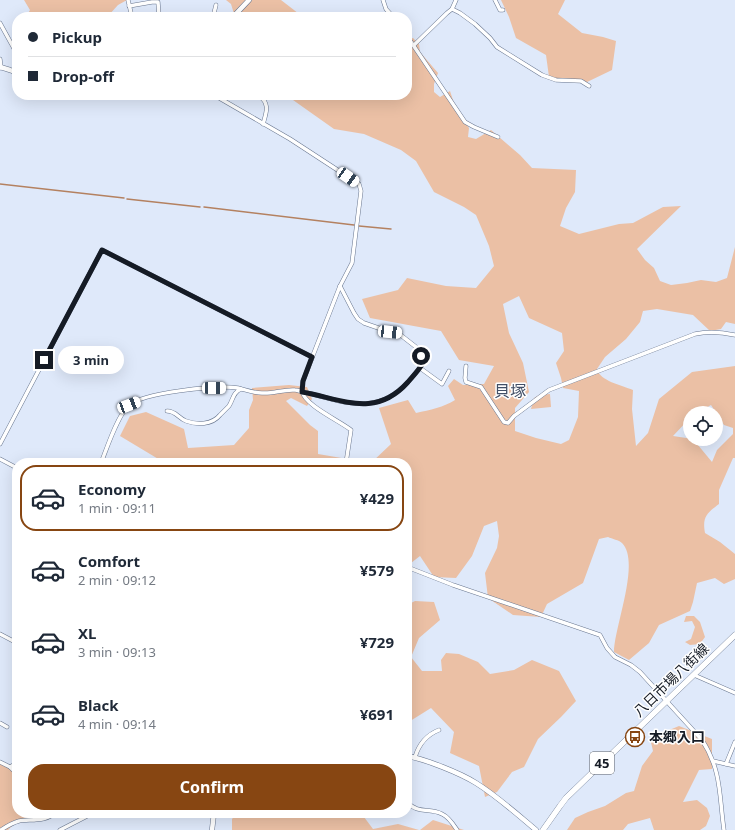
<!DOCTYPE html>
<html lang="en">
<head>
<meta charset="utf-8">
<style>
  body { margin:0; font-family:"Noto Sans","Noto Sans JP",sans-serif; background:#f2f2f3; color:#1f2937; height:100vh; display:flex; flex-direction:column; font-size:15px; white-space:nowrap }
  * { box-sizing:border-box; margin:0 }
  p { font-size:13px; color:#747a83 }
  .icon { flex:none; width:22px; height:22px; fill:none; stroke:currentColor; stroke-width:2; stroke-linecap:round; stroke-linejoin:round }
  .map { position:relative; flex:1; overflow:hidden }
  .panel { position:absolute; left:12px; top:458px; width:400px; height:360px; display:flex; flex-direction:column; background:#fff; border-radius:16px; box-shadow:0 4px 16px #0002 }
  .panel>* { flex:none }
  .banner { position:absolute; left:12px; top:12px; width:400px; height:88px; border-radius:16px; box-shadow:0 4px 16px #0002; display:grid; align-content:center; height:88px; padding:0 16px; background:#fff }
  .buttons { position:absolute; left:683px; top:406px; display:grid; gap:8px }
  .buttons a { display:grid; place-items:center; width:40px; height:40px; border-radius:50%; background:#fff; box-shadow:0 4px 16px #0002; font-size:20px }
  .end { position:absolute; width:18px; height:18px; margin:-9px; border:5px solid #151b25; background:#fff; box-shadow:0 0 0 2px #fff }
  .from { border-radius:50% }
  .bubble { position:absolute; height:28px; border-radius:14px; background:#fff; box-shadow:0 4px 16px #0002; font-size:13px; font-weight:700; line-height:28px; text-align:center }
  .car { position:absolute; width:12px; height:24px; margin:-12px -6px; border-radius:5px; box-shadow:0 0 3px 1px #0007; background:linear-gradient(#fff 24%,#345 0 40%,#fff 0 76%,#345 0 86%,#fff 0) }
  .banner b { display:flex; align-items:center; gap:14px; height:38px; font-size:15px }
  .banner b+b { border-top:1px solid #e0e1e3 }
  .banner i { width:10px; height:10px; background:#1f2937 }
  ul { padding:7px 0 0; list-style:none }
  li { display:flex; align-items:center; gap:12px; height:66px; margin:0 8px 6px; padding:0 8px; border:2px solid transparent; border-radius:16px }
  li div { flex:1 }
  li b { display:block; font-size:15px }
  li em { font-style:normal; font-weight:700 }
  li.on { border-color:#874612 }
  li>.icon { width:36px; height:36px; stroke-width:1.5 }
  .cta { display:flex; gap:8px; margin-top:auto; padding:8px 16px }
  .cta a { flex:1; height:46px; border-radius:16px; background:#874612; color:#fff; font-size:16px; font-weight:700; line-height:46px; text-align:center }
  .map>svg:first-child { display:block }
  .green { fill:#ebc0a5; fill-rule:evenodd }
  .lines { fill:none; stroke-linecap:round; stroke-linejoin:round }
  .stream { stroke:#b48160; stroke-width:1.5 }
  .minor-casing { stroke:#68768f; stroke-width:4.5 }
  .tertiary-casing { stroke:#68768f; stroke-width:5.5 }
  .primary-casing { stroke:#68768f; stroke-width:6 }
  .minor { stroke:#fff; stroke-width:3.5 }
  .tertiary { stroke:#fff; stroke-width:4.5 }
  .primary { stroke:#fff; stroke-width:5.5 }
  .route { stroke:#151b25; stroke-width:5 }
  .labels { text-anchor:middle; stroke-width:3; stroke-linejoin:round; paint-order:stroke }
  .shield { fill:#fff; stroke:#5b5f66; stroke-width:1 }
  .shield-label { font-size:13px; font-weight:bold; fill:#151b25 }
  .street-label { font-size:14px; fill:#151b25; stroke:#fff }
  .poi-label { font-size:14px; font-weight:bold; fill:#151b25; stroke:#fff; text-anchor:start }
  .quarter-label { font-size:16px; fill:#424f66; stroke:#fff }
</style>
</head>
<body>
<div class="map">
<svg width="735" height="830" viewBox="0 0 735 830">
  <rect width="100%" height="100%" fill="#dfe9fa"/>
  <g class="green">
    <path d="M24,0H127L118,5L107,17H26L30,10Z"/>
    <path d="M226,0H281L303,17H235L231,4Z"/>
    <path d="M501,0H565L558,14L582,33L603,37L616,41L612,70L585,83L549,77L546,55L516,38L509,17Z"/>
    <path d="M413,38L419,44L420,52L438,73L434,84V92L440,97L450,91L457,112L469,128L468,137L476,139L491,130L520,155L532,168L576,170L575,192L566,208L560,226L579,234L619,224L633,223L663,207L681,206L637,249L645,260L654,268L660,281L671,285L687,283L701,280L716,282L727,278L735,247V324L726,322L721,329L710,331L693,315L657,309L643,311L640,322L626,339L605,357L597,369C600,381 621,385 633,390L632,409L636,446L648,433L659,399L692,372L735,366V458H733L719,490V504C707,513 702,517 705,533L720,542L735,554V579L724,584L715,578L697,583L693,602L690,611L659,625L649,643L629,660L614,652C614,627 641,562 622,543C619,540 612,539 608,537L599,539L583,583L547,604L541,617L513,615L488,598L485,573L497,548L499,536L497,521L484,526L472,556L456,578L434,577L420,556L411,563L407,560V463H158L160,460L120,436L130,416L146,412L184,429L188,448L234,445L249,428V410L253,400L252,388L289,385L307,387L312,399L307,406L291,398L286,401L310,425L318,431V454L371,463L391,444L379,408L408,400L416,413C430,410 444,407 455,400L448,386L454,379L463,385L484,384L494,366L459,360L441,331L370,318L362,299L398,290L407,278L446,286L476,288L494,266L489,246L476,215L464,207L434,192L416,161L401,150L364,134L334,129L293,100L289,95H407V39ZM519,296L529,318L562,333L564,351L556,363L561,378L563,388L579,391L578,417L569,440L561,444L536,438L515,431V408L529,392L523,363L509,333L503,304ZM711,405L724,425L733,428V434L717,450L712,462L693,439L673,436L690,418V413H697Z"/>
    <path d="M550,394L551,407L531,409L534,398L539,395Z"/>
    <path d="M415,601L434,602L440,620L419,638L411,657L422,671H442L441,660L446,653L459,654L478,662L490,674L514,670L532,660L559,671L576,701L561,717L538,739L524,767L512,772L497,792L485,797L479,766L450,753L454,732L431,708L407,723V605Z"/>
    <path d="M686,616H694L700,622L705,637L700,644L690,645L685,642L691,639L695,627L692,621L684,622Z"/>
    <path d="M679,726L712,739V769L699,770L683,802L697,800L707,808L710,816L706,826L700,830H654L650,818L628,824L623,830H567L575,818L588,812L605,806L626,793L634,791L642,766L653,751L650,738Z"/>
    <path d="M0,762L17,770V813H47L32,818L17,821L8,830H0Z"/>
    <path d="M237,813H361L373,829L398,824L419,830H232V819Z"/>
    <path d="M433,820L464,830H420Z"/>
  </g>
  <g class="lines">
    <g class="stream">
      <path d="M0,184L124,198"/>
      <path d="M127,199L200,207"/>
      <path d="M204,207L354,225"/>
      <path d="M359,226L391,229"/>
    </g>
    <g class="minor-casing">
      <g id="minor">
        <path d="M128,0L132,17"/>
        <path d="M383,0L386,9L393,17"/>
        <path d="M495,0L500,10H503"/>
        <path d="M129,6L152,2H158L159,17"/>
        <path d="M452,9L460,13L475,24L490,38L497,47L542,75L556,80L581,81L589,86"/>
        <path d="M171,17V15"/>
        <path d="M213,17L216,5"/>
        <path d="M0,23L17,54"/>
        <path d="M407,36L465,122L474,127L498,137"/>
        <path d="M414,45L447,13L452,9L456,0"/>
        <path d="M0,59L1,68"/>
        <path d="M214,95L290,139L359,184L361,191L352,263L340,286L303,381C302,384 302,388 302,391C304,405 340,421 351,430L346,463"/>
        <path d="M258,95C270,103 267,111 263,124"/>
        <path d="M466,366L465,378L466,382L481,387L504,422L508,423L514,416L549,390L695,334C709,331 721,332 735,335"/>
        <path d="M420,368L442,384L449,371"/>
        <path d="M167,411C176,411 178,418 186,421C197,425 212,425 220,415C223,412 226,409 229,406C233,400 233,392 241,389"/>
        <path d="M0,444L102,250L312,357"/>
        <path d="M0,459L17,468"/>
        <path d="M101,463C107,448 117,417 128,406C143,392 218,385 238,388C246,390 254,393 262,393C273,394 284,389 295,390C298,390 301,392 304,392C316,395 327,398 339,401C368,407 388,404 408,382C413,376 419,370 423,363L416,347L398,333L390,332L364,323L358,319L354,313L340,286"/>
        <path d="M407,567L453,585L600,635L607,648L615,657L631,665L640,672L702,740C722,771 719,796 724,830"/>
        <path d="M0,634L17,643"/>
        <path d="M694,675L735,693"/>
        <path d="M0,723L7,727"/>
        <path d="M415,757C419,744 426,735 439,730"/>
        <path d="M713,761L735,766"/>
        <path d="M0,762L10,767L17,774"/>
        <path d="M726,764L735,742"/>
        <path d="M10,767L17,763"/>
        <path d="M407,802C419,815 429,807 442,814C449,817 453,824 457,830"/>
        <path d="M1,830C7,826 12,823 19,821C29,819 47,822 54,813"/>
        <path d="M60,830L93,813"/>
      </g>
    </g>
    <g class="tertiary-casing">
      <g id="tertiary">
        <path d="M233,17L249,0"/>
        <path d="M0,67L10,70L17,73"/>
        <path d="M407,756C425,759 460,773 476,783C497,796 517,814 536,830"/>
        <path d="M212,830L214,813"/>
      </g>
    </g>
    <g class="primary-casing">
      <path id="primary" d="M543,830L560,806L566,798L735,635"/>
    </g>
    <use href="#minor" class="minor"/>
    <use href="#tertiary" class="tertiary"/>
    <use href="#primary" class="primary"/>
  </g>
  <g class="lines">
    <path class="route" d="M44,360L102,250L312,357L303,381L302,392C342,399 375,419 408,382C413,376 419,370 423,363L421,356"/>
  </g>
  <defs>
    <g id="bus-ring" transform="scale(1)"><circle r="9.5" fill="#fff" stroke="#874612" stroke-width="1.5"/><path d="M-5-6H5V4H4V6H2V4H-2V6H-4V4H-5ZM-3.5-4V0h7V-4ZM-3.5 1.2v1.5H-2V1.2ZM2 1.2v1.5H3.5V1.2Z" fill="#874612"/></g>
  </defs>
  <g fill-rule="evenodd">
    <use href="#bus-ring" x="635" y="737"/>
  </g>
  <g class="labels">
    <rect class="shield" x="590" y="752" width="24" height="22" rx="3"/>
    <g class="shield-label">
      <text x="602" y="768">45</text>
    </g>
    <g class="street-label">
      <text transform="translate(671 680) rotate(-44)" y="5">八日市場八街線</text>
    </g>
    <g class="poi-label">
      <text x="649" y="742">本郷入口</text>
    </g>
    <g class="quarter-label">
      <text x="510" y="397">貝塚</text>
    </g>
  </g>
</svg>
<div class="buttons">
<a><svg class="icon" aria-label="locate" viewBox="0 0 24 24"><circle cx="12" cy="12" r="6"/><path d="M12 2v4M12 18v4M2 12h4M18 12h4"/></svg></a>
</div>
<i class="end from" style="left:421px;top:356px"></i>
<i class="end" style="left:44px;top:360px"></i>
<div class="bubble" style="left:58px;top:346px;width:66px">3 min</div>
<i class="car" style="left:348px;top:177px;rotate:124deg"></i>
<i class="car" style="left:390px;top:332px;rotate:96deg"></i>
<i class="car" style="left:214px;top:388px;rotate:90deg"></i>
<i class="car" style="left:129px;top:405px;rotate:69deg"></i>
<div class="banner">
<b><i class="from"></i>Pickup</b>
<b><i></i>Drop-off</b>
</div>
<section class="panel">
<ul>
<li class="on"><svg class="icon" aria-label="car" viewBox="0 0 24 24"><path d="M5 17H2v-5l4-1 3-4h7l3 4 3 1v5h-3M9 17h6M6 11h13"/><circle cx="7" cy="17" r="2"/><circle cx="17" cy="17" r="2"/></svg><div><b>Economy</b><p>1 min · 09:11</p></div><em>¥429</em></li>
<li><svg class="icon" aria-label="car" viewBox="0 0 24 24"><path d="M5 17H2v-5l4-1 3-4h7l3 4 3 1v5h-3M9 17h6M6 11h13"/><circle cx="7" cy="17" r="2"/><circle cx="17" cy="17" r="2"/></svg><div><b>Comfort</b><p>2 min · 09:12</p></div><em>¥579</em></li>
<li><svg class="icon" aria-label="car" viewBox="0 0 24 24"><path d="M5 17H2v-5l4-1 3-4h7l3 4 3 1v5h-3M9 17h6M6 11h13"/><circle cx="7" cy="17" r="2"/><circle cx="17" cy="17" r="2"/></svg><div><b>XL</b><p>3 min · 09:13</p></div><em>¥729</em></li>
<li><svg class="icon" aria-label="car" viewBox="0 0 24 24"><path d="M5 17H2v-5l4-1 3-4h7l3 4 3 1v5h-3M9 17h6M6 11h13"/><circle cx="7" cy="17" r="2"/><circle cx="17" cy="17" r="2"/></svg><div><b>Black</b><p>4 min · 09:14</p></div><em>¥691</em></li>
</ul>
<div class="cta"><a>Confirm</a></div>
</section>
</div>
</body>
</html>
